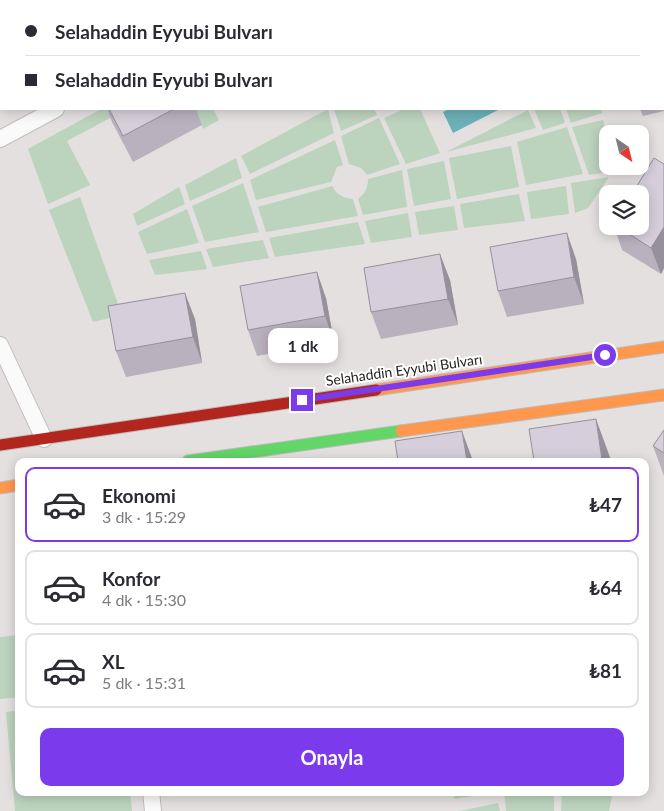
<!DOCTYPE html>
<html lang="tr">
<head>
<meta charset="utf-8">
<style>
  body { margin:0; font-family:Lato,sans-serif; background:#f7f7f7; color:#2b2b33; height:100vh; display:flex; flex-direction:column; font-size:19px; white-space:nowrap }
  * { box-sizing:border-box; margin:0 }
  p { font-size:16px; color:#7c7c81 }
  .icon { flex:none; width:28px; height:28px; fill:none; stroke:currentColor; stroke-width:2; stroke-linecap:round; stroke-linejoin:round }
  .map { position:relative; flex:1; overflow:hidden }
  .details { position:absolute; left:15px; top:458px; width:634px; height:338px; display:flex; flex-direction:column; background:#fff; border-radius:10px; box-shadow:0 2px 12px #0003 }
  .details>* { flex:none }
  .hud { position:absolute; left:0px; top:0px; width:665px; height:110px; box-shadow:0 2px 12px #0003; display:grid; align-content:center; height:110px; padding:0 25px; background:#fff }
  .needle { width:32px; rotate:145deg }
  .tools { position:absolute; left:599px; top:125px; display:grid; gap:10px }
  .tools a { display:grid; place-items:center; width:50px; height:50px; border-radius:10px; background:#fff; box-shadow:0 2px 12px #0003; font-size:25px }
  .end { position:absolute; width:22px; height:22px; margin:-11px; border:6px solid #7c3aed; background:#fff; box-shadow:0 0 0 2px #fff }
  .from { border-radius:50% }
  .bubble { position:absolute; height:35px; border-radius:10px; background:#fff; box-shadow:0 2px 12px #0003; font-size:16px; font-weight:700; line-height:35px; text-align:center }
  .hud b { display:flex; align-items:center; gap:18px; height:48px; font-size:19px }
  .hud b+b { border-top:1px solid #e1e1e2 }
  .hud i { width:12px; height:12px; background:#2b2b33 }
  ul { padding:9px 0 0; list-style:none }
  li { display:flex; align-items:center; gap:15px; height:75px; margin:0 10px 8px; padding:0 15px; border:2px solid #e1e1e2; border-radius:10px }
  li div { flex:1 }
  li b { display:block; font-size:19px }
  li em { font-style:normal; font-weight:700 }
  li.active { border-color:#7c3aed }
  li>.icon { width:45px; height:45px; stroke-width:1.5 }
  .primary-button { display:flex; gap:10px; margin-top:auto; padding:10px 25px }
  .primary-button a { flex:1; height:58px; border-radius:10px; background:#7c3aed; color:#fff; font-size:20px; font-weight:700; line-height:58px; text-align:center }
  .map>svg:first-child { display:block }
  .green { fill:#bcd3be }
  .water { fill:#6cb0b8 }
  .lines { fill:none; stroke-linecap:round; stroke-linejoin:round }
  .street-casing { stroke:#c1bebd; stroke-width:18 }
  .fast-casing { stroke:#bebbbb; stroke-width:13 }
  .slow-casing { stroke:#bebbbb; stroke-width:13 }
  .jam-casing { stroke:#bebbbb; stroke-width:13 }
  .street { stroke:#fbfafa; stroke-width:16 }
  .fast { stroke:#63d668; stroke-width:11 }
  .slow { stroke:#ff974d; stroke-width:11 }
  .jam { stroke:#b3261e; stroke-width:11 }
  .wall { fill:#b9b1bd }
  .shaded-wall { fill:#96909a }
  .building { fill:#d7cedc; stroke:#96909a }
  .route { stroke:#7c3aed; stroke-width:6 }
  .labels { text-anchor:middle; stroke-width:4; stroke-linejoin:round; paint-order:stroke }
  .street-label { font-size:14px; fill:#262322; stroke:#fff }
</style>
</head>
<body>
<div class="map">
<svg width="664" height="811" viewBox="0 0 664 811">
  <rect width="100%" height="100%" fill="#e4e0df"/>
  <g class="green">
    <path d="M101,109H127L67,141L90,185L48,204L28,149Z"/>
    <path d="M193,109H213L219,120L203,129Z"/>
    <path d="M328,109L334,133L250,174L241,156Z"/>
    <path d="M334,109H374L377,115L341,131Z"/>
    <path d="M404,109H420L440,153L406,164L384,118Z"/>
    <path d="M534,109H560L565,123L543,130Z"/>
    <path d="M566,109H601L602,113L571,123Z"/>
    <path d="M528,110L536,128L446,152Z"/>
    <path d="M379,118L400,164L367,175L361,168L349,164L341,136Z"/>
    <path d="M603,120L607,138L608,166H614L610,172L589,175L572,127Z"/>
    <path d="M567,127L583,174L526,185L517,142Z"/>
    <path d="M335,140L343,165L337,167L331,182L256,200L250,180Z"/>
    <path d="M511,146L519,187L457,199L449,158Z"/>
    <path d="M236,158L242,178L190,201L185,185Z"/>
    <path d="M444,161L451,199L414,206L407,169Z"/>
    <path d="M402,170L407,207L363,215L358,199C365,193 368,189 368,179Z"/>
    <path d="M609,177L588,208L575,213L571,183Z"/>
    <path d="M243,183L259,232L205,242L192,206Z"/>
    <path d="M332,186C337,195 343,198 353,199L358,216L266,232L258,207Z"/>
    <path d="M566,186L569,214L531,219L527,192Z"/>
    <path d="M179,187L185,204L137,226L133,214Z"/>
    <path d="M519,194L525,221L464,228L460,204Z"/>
    <path d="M80,197L122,315L93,322L49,210Z"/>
    <path d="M454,206L458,230L419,235L415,212Z"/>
    <path d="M187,209L199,243L147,254L138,232Z"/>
    <path d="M408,213L412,237L371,243L365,221Z"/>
    <path d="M358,222L365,244L275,257L269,238Z"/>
    <path d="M263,240L269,258L213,267L206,249Z"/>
    <path d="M201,251L207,269L155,275L149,260Z"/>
    <path d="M19,635V697L0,699V637Z"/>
    <path d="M19,710V791H130L132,811H15L6,712Z"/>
    <path d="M453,791H497V792L454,799Z"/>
    <path d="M504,791H554V811H506Z"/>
    <path d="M562,791H613L609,811H561Z"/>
    <path d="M498,803L500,811H460Z"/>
  </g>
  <path class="water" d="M449,109H500L453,133L443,112Z"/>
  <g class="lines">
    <g class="street-casing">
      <g id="street">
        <path d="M261,1L263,0"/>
        <path d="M0,139L56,109"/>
        <path d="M0,345L44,439"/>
        <path d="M151,791L153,811"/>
      </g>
    </g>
    <g class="fast-casing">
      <path id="fast" d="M188,461L401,431"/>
    </g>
    <g class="slow-casing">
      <g id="slow">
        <path d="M376,390L664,347"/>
        <path d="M401,431L664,395"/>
        <path d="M0,488L19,485"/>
      </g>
    </g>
    <g class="jam-casing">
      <path id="jam" d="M0,445L376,390"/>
    </g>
    <use href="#street" class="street"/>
    <use href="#fast" class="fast"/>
    <use href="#slow" class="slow"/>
    <use href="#jam" class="jam"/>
  </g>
  <g class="wall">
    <path d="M664,15V111L643,116L640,109H664Z"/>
    <path d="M107,109H196L202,125L133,162L112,122Z"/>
    <path d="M664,164V268L661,274L622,250L614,226H640Z"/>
    <path d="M576,259L584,304L507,317L498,291Z"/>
    <path d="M450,280L458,325L381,339L371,312Z"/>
    <path d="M326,298L334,342L257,356L248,330Z"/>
    <path d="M195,319L202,363L126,377L116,351Z"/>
    <path d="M664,430V476L653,446Z"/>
  </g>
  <g class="shaded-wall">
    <path d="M664,227V268L661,274L651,248Z"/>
    <path d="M567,233L576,259L584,304L574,277Z"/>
    <path d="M440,254L450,280L458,325L448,299Z"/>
    <path d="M317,272L326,298L334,342L325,316Z"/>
    <path d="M185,293L195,319L202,363L193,337Z"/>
    <path d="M596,419L611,460V461H603L602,460Z"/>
    <path d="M462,431L473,461H467Z"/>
  </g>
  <g class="building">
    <path d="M278,0H301L302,1H276Z"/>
    <path d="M109,109H174L123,136Z"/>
    <path d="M654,158L664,164V227L651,248L617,226H640V194H632Z"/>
    <path d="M567,233L574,277L498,291L490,247Z"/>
    <path d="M440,254L448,299L371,312L364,268Z"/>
    <path d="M317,272L325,316L248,330L240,286Z"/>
    <path d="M185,293L193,337L116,351L108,306Z"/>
    <path d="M596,419L602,460L592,461H534L529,429Z"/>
    <path d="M664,430V453L653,446Z"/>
    <path d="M462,431L467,461H398L395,441Z"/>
    <path d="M19,511V534L17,512Z"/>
  </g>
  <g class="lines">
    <path class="route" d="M302,400L605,355"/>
  </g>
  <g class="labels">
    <g class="street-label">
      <text transform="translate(404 370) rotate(-8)" y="5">Selahaddin Eyyubi Bulvarı</text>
    </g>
  </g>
</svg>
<div class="tools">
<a><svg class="needle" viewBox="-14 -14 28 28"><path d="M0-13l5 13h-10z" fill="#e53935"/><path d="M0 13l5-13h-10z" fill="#7c7c81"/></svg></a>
<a><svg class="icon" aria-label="layers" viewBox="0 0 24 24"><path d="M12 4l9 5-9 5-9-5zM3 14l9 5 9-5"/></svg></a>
</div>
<i class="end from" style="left:605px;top:355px"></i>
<i class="end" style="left:302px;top:400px"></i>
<div class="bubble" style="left:268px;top:328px;width:70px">1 dk</div>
<div class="hud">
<b><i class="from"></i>Selahaddin Eyyubi Bulvarı</b>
<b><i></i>Selahaddin Eyyubi Bulvarı</b>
</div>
<section class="details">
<ul>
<li class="active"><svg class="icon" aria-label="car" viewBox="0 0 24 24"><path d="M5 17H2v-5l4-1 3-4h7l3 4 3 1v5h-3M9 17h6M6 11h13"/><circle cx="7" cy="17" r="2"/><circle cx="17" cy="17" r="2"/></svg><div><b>Ekonomi</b><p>3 dk · 15:29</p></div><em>₺47</em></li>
<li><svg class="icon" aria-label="car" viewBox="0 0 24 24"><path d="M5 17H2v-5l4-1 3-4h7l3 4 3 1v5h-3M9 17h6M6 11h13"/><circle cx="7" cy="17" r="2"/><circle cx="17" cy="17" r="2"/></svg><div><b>Konfor</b><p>4 dk · 15:30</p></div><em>₺64</em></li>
<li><svg class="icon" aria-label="car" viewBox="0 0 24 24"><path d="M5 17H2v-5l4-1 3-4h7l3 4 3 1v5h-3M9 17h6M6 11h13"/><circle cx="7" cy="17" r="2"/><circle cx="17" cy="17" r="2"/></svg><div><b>XL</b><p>5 dk · 15:31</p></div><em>₺81</em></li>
</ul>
<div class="primary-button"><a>Onayla</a></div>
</section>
</div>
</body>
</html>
